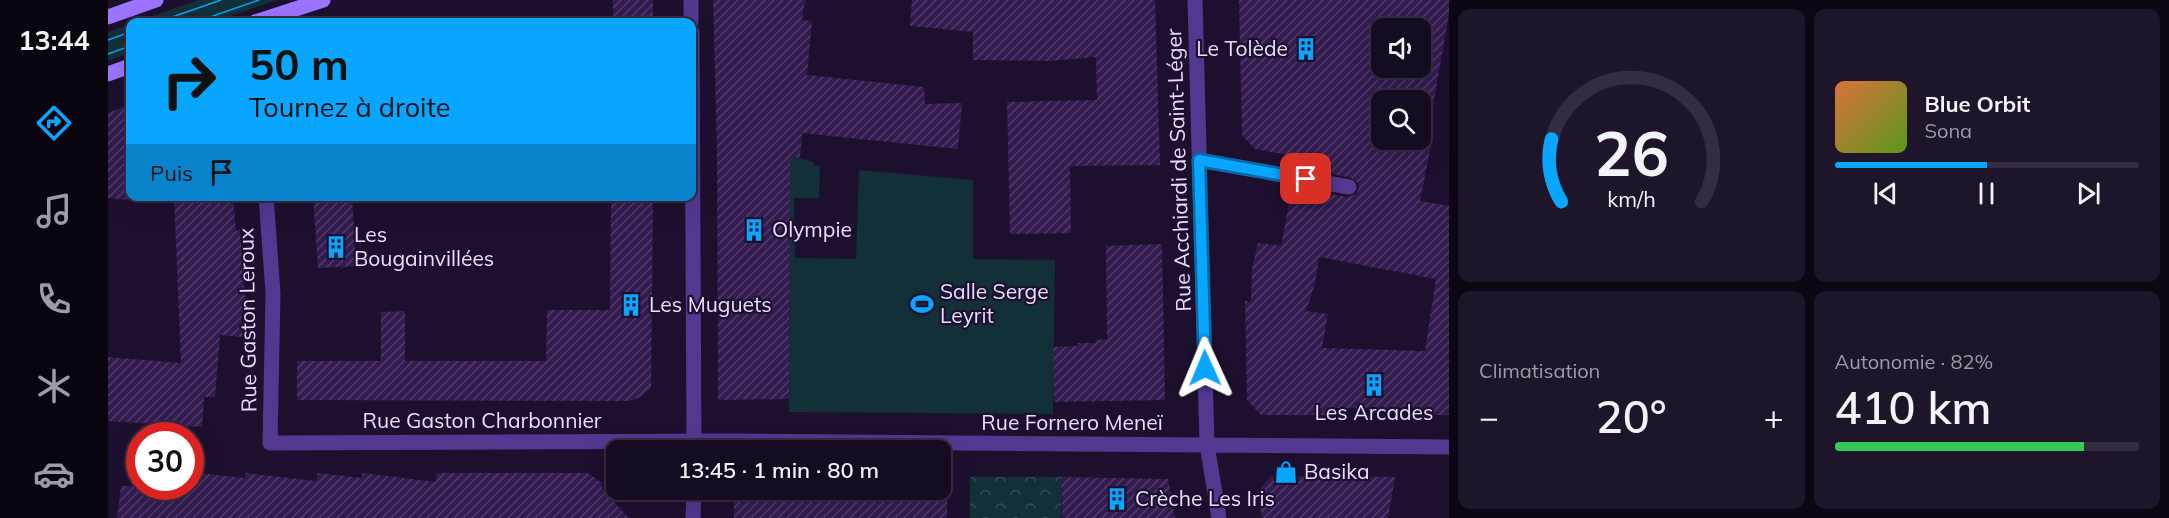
<!DOCTYPE html>
<html lang="fr">
<meta charset="utf-8">
<style>
body{margin:0;font-family:Mulish,sans-serif;background:#1f152a;color:#f1f3f6;height:100vh;display:flex;flex-direction:column;font-size:22px;white-space:nowrap}
*{box-sizing:border-box;margin:0}
p{font-size:20px;color:#9e9ba5}
.icon{flex:none;width:33px;height:33px;fill:none;stroke:currentColor;stroke-width:2;stroke-linecap:round;stroke-linejoin:round}
.map{position:relative;flex:1;overflow:hidden}
.drawer{display:flex;flex-direction:column;gap:9px;padding:9px;background:#0c0713;width:720px}
.drawer>*{flex:none}
.banner{position:absolute;left:18px;top:18px;width:570px;height:183px;border-radius:12px;box-shadow:0 6px 24px #0002,0 0 0 2px #352c40;background:#09a6ff;color:#111;overflow:hidden}
.buttons{position:absolute;left:1263px;top:18px;display:grid;gap:12px}
.buttons a{display:grid;place-items:center;width:60px;height:60px;border-radius:12px;background:#160c22;box-shadow:0 6px 24px #0002,0 0 0 2px #352c40;font-size:30px}
.speed{position:absolute;left:18px;top:422px;display:flex;gap:12px;font-size:30px;font-weight:700;text-align:center}
.speed>*{display:grid;place-content:center;width:78px;height:78px;border-radius:50%;background:#160c22;box-shadow:0 6px 24px #0002,0 0 0 2px #352c40;line-height:1}
.speed .limit{border:9px solid #d22;background:#fff;color:#111}
.pin{position:absolute;display:grid;place-items:center;width:51px;height:51px;color:#fff;margin:-26px;border-radius:12px;box-shadow:0 3px 9px #0006}
.me{position:absolute;width:66px;margin:-33px;rotate:359deg;stroke-linejoin:round;filter:drop-shadow(0 0 4px #0008)}
.turn{display:flex;align-items:center;gap:21px;height:126px;padding:0 24px;font-size:27px}
.turn .icon{width:78px;height:78px;stroke-width:2.5}
.turn b{display:block;font-size:42px;line-height:51px}
.then{display:flex;align-items:center;height:57px;padding:0 24px;background:#0003;gap:12px;font-size:22px}
.big{font-size:45px;font-weight:600;line-height:1.1}
.drawer .tile{flex:1;display:flex;flex-direction:column;justify-content:center;gap:9px;min-width:0;padding:0 21px;border-radius:12px;background:#1f152a}
.drawer .dial{align-items:center;gap:0}
.dial svg{height:156px;overflow:visible;fill:none;stroke:#352c40;stroke-width:7;stroke-linecap:round;text-anchor:middle}
.dial text{fill:#f1f3f6;stroke:none}
.song{display:flex;align-items:center;gap:18px}
.cover{width:72px;height:72px;border-radius:9px;background:linear-gradient(135deg,hsl(20 70% 55%),hsl(90 70% 35%))}
.played{height:6px;border-radius:3px;background:linear-gradient(90deg,#09a6ff 50%,#352c40 50%)}
.keys{display:flex;justify-content:space-around;direction:ltr}
.heat{display:flex;justify-content:space-between;align-items:center;font-size:33px;direction:ltr}
.charge{height:9px;border-radius:4px;background:linear-gradient(90deg,#34c759 82%,#352c40 0)}
.drawer .tiles{flex:1;display:grid;gap:9px;grid-template-columns:repeat(2,1fr)}
.trip{position:absolute;left:498px;top:440px;width:345px;height:60px;border-radius:12px;background:#160c22;box-shadow:0 6px 24px #0002,0 0 0 2px #352c40;font-weight:600;line-height:60px;text-align:center}
main{display:flex;flex:1;min-height:0}
.tab-bar{display:flex;flex-direction:column;width:108px;justify-content:space-around;align-items:center;background:#09050e;color:#9e9ba5}
.tab-bar .icon{width:42px;height:42px}
.tab-bar .selected{color:#09a6ff}
.tab-bar b{font-size:27px;color:#f1f3f6}
.map>svg:first-child{display:block}
.grass{fill:#123038}
.forest{fill:url(#forest-crowns)}
.building{fill:url(#building-hatch);fill-rule:evenodd}
.lines{fill:none;stroke-linecap:round;stroke-linejoin:round}
.minor{stroke:#52388f;stroke-width:15}
.secondary{stroke:#9c74ff;stroke-width:15}
.tram{stroke:#09a6ff;stroke-width:1.5}
.route-casing{stroke:#066ca6;stroke-width:15}
.route{stroke:#09a6ff;stroke-width:10}
.labels{text-anchor:middle;stroke-width:4.5;stroke-linejoin:round;paint-order:stroke}
.poi-label{font-size:21px;fill:#e9ddff;stroke:#1d102e;text-anchor:start}
.street-label{font-size:21px;fill:#e9ddff;stroke:#1d102e}
</style>
<main>
<nav class="tab-bar">
<b>13:44</b>
<svg class="icon selected" aria-label="directions" viewBox="0 0 24 24"><path d="M12 3l9 9-9 9-9-9zM9 14v-3h6M13 9l2 2-2 2"/></svg>
<svg class="icon" aria-label="music" viewBox="0 0 24 24"><path d="M9 18V5l10-2v13"/><circle cx="6" cy="18" r="3"/><circle cx="16" cy="16" r="3"/></svg>
<svg class="icon" aria-label="phone" viewBox="0 0 24 24"><path d="M5 4h4l2 5-3 2q2 4 5 5l2-3 5 2v4C11 20 4 13 5 4z"/></svg>
<svg class="icon" aria-label="climate" viewBox="0 0 24 24"><path d="M12 3v18M4 7l16 10M4 17L20 7"/></svg>
<svg class="icon" aria-label="car" viewBox="0 0 24 24"><path d="M5 17H2v-5l4-1 3-4h7l3 4 3 1v5h-3M9 17h6M6 11h13"/><circle cx="7" cy="17" r="2"/><circle cx="17" cy="17" r="2"/></svg>
</nav>
<div class="map">
<svg width="1341" height="518" viewBox="0 0 1341 518">
<defs>
<pattern id="forest-crowns" width="20" height="18" patternUnits="userSpaceOnUse" patternTransform="scale(1.5)"><rect width="20" height="18" fill="#123038"/><path d="M2 6a3 3 0 1 1 6 0M12 15a3 3 0 1 1 6 0" fill="none" stroke="#344e56"/></pattern>
<pattern id="building-hatch" width="6" height="6" patternUnits="userSpaceOnUse" patternTransform="scale(1.5)"><rect width="6" height="6" fill="#331b50"/><path d="M-1 1l2-2M0 6l6-6M5 7l2-2" fill="none" stroke="#513c6a"/></pattern>
</defs>
<rect width="100%" height="100%" fill="#1d102e"/>
<!-- grass -->
<path class="grass" d="M 90,0 L 169,0 L 106,22 L 28,22 Z
M 22,24 L 22,53 L 0,61 L 0,32 Z
M 682,156 L 706,162 L 706,166 L 712,166 L 711,198 L 686,198 L 687,258 L 748,259 L 751,170 L 865,180 L 865,259 L 947,260 L 945,414 L 681,412 Z"/>
<!-- forest -->
<path class="forest" d="M 862,477 L 953,477 L 953,518 L 862,518 Z"/>
<!-- building -->
<path class="building" d="M 505,0 L 545,0 L 545,22 L 505,22 Z
M 605,0 L 697,0 L 694,20 L 704,21 L 699,75 L 816,87 L 817,104 L 854,103 L 850,149 L 694,133 L 692,158 L 682,156 L 681,399 L 610,400 L 609,151 Z
M 804,0 L 1047,0 L 1052,165 L 962,166 L 963,233 L 902,234 L 899,102 L 989,100 L 988,57 L 940,61 L 865,60 L 865,32 L 802,26 Z
M 1131,0 L 1341,0 L 1341,14 L 1320,134 L 1325,135 L 1312,201 L 1341,206 L 1341,415 L 1306,415 L 1308,408 L 1224,408 L 1225,415 L 1153,415 L 1139,400 L 1137,301 L 1143,302 L 1144,269 L 1150,243 L 1173,246 L 1183,194 L 1190,188 L 1240,197 L 1248,194 L 1251,188 L 1250,183 L 1243,178 L 1210,171 L 1221,162 L 1147,149 L 1134,135 ZM 1274,28 L 1312,28 L 1312,68 L 1274,68 ZM 1274,100 L 1312,100 L 1312,140 L 1274,140 ZM 1211,257 L 1328,279 L 1317,351 L 1214,348 L 1220,314 L 1198,311 L 1207,284 Z
M 22,104 L 22,200 L 0,198 L 0,113 Z
M 66,196 L 125,196 L 128,231 L 132,230 L 138,315 L 133,315 L 135,337 L 112,335 L 107,397 L 96,397 L 94,427 L 0,421 L 0,357 L 73,363 Z
M 205,196 L 244,196 L 248,266 L 210,268 Z
M 503,196 L 545,196 L 543,388 L 531,398 L 521,401 L 189,400 L 189,361 L 273,361 L 273,312 L 297,311 L 297,361 L 438,361 L 439,310 L 502,310 Z
M 1054,244 L 1057,400 L 946,402 L 945,347 L 970,346 L 970,343 L 988,343 L 988,340 L 999,339 L 998,246 Z
M 82,472 L 137,478 L 138,473 L 208,481 L 210,473 L 254,478 L 254,473 L 328,482 L 329,473 L 480,473 L 494,483 L 494,489 L 521,518 L 9,518 L 13,486 L 82,486 Z
M 1163,476 L 1231,476 L 1287,477 L 1280,518 L 1154,518 L 1149,492 Z
M 953,477 L 1060,479 L 1067,518 L 954,518 Z
M 629,489 L 839,489 L 839,518 L 626,518 L 626,495 L 629,494 Z"/>
<g class="lines">
<!-- minor -->
<path class="minor" d="M 583,0 L 583,22
M 1087,0 L 1099,445 L 1111,518
M 584,32 L 586,450
M 1091,160 L 1241,187
M 158,196 L 165,293 L 162,443 L 619,441 L 1341,447
M 585,518 L 586,489"/>
<!-- secondary -->
<path class="secondary" d="M 0,17 L 48,0
M 147,22 L 215,0
M 0,74 L 22,66"/>
<!-- tram -->
<path class="tram" d="M 50,22 L 113,0
M 88,22 L 151,0
M 0,40 L 22,32
M 0,54 L 22,46"/>
</g>
<g class="lines">
<!-- route casing -->
<g class="route-casing">
<path id="route" d="M 1097,368 L 1091,160 L 1198,179"/>
</g>
<!-- route -->
<use href="#route" class="route"/>
</g>
<!-- icons -->
<defs>
<g id="building-bare" transform="scale(1.8)"><path d="M-4-6H4V6H1V3H-1V6H-4ZM-2.5-4.3h1.7v1.8h-1.7ZM.8-4.3h1.7v1.8H.8ZM-2.5-1h1.7V.8h-1.7ZM.8-1h1.7V.8H.8Z" fill="#09a6ff" stroke="#1d102e" stroke-width="2.5" paint-order="stroke"/></g>
<g id="stadium-bare" transform="scale(1.8)"><path d="M0-5a6.5 5 0 1 0 0 10a6.5 5 0 1 0 0-10ZM-3.5-1.8h7v3.6h-7Z" fill="#09a6ff" stroke="#1d102e" stroke-width="2.5" paint-order="stroke"/></g>
<g id="shop-bare" transform="scale(1.8)"><path d="M-5-2.5h2.3a2.7 3.5 0 0 1 5.4 0H5L5.5 6h-11ZM-1.5-2.5h3a1.5 2.3 0 0 0-3 0Z" fill="#09a6ff" stroke="#1d102e" stroke-width="2.5" paint-order="stroke"/></g>
</defs>
<g fill-rule="evenodd">
<use href="#building-bare" x="1198" y="49"/>
<use href="#building-bare" x="646" y="230"/>
<use href="#building-bare" x="228" y="247"/>
<use href="#stadium-bare" x="814" y="304"/>
<use href="#building-bare" x="523" y="305"/>
<use href="#building-bare" x="1266" y="385"/>
<use href="#shop-bare" x="1178" y="472"/>
<use href="#building-bare" x="1009" y="499"/>
</g>
<g class="labels">
<!-- poi labels -->
<g class="poi-label">
<text x="1180" y="56" text-anchor="end">Le Tolède</text>
<text x="664" y="237">Olympie</text>
<text x="246" y="242">Les<tspan x="246" dy="24">Bougainvillées</tspan></text>
<text x="832" y="299">Salle Serge<tspan x="832" dy="24">Leyrit</tspan></text>
<text x="541" y="312">Les Muguets</text>
<text x="1266" y="420" text-anchor="middle">Les Arcades</text>
<text x="1196" y="479">Basika</text>
<text x="1027" y="506">Crèche Les Iris</text>
</g>
<!-- street labels -->
<g class="street-label">
<text transform="translate(1071 170) rotate(-92)" y="7">Rue Acchiardi de Saint-Léger</text>
<text transform="translate(140 320) rotate(-91)" y="7">Rue Gaston Leroux</text>
<text x="374" y="428">Rue Gaston Charbonnier</text>
<text x="964" y="430">Rue Fornero Meneï</text>
</g>
</g>
</svg>
<div class="buttons">
<a><svg class="icon" aria-label="sound" viewBox="0 0 24 24"><path d="M4 9h4l5-4v14l-5-4H4zM17 9q2 3 0 6"/></svg></a>
<a><svg class="icon" aria-label="search" viewBox="0 0 24 24"><circle cx="10" cy="10" r="6"/><path d="M15 15l6 6"/></svg></a>
</div>
<div class="speed"><div class="limit">30</div></div>
<div class="pin" style="left:1198px;top:179px;background:#d93025"><svg class="icon" aria-label="arrive" viewBox="0 0 24 24"><path d="M6 21V4h12l-3 4 3 4H6"/></svg></div>
<svg class="me" style="left:1097px;top:368px" viewBox="-20 -20 40 40"><path d="M0-17L14 15 0 8-14 15z" fill="#09a6ff" stroke="#fff" stroke-width="4"/></svg>
<div class="trip">13:45 · 1 min · 80 m</div>
<div class="banner">
<div class="turn"><svg class="icon" aria-label="right" viewBox="0 0 24 24"><path d="M7 20v-9h11M14 6l5 5-5 5"/></svg><div><b>50 m</b>Tournez à droite</div></div>
<div class="then">Puis<svg class="icon" aria-label="arrive" viewBox="0 0 24 24"><path d="M6 21V4h12l-3 4 3 4H6"/></svg></div>
</div>
</div>
<section class="drawer">
<div class="tiles">
<div class="tile dial"><svg viewBox="0 0 100 80">
<path d="M14 69A42 42 0 1 1 86 69"/>
<path d="M14 69A42 42 0 0 1 9 37" stroke="#09a6ff"/>
<text x="50" y="56" font-size="32" font-weight="700">26</text>
<text x="50" y="72" font-size="11">km/h</text>
</svg></div>
<div class="tile">
<div class="song"><i class="cover"></i><div><b>Blue Orbit</b><p>Sona</p></div></div>
<div class="played"></div>
<div class="keys"><svg class="icon" aria-label="previous" viewBox="0 0 24 24"><path d="M18 5L8 12l10 7zM5 5v14"/></svg><svg class="icon" aria-label="pause" viewBox="0 0 24 24"><path d="M8 5v14M16 5v14"/></svg><svg class="icon" aria-label="next" viewBox="0 0 24 24"><path d="M6 5l10 7-10 7zM19 5v14"/></svg></div>
</div>
<div class="tile"><p>Climatisation</p>
<div class="heat"><a>−</a><b class="big">20°</b><a>+</a></div>
</div>
<div class="tile"><p>Autonomie · 82%</p><b class="big">410 km</b><div class="charge"></div></div>
</div>
</section>
</main>
